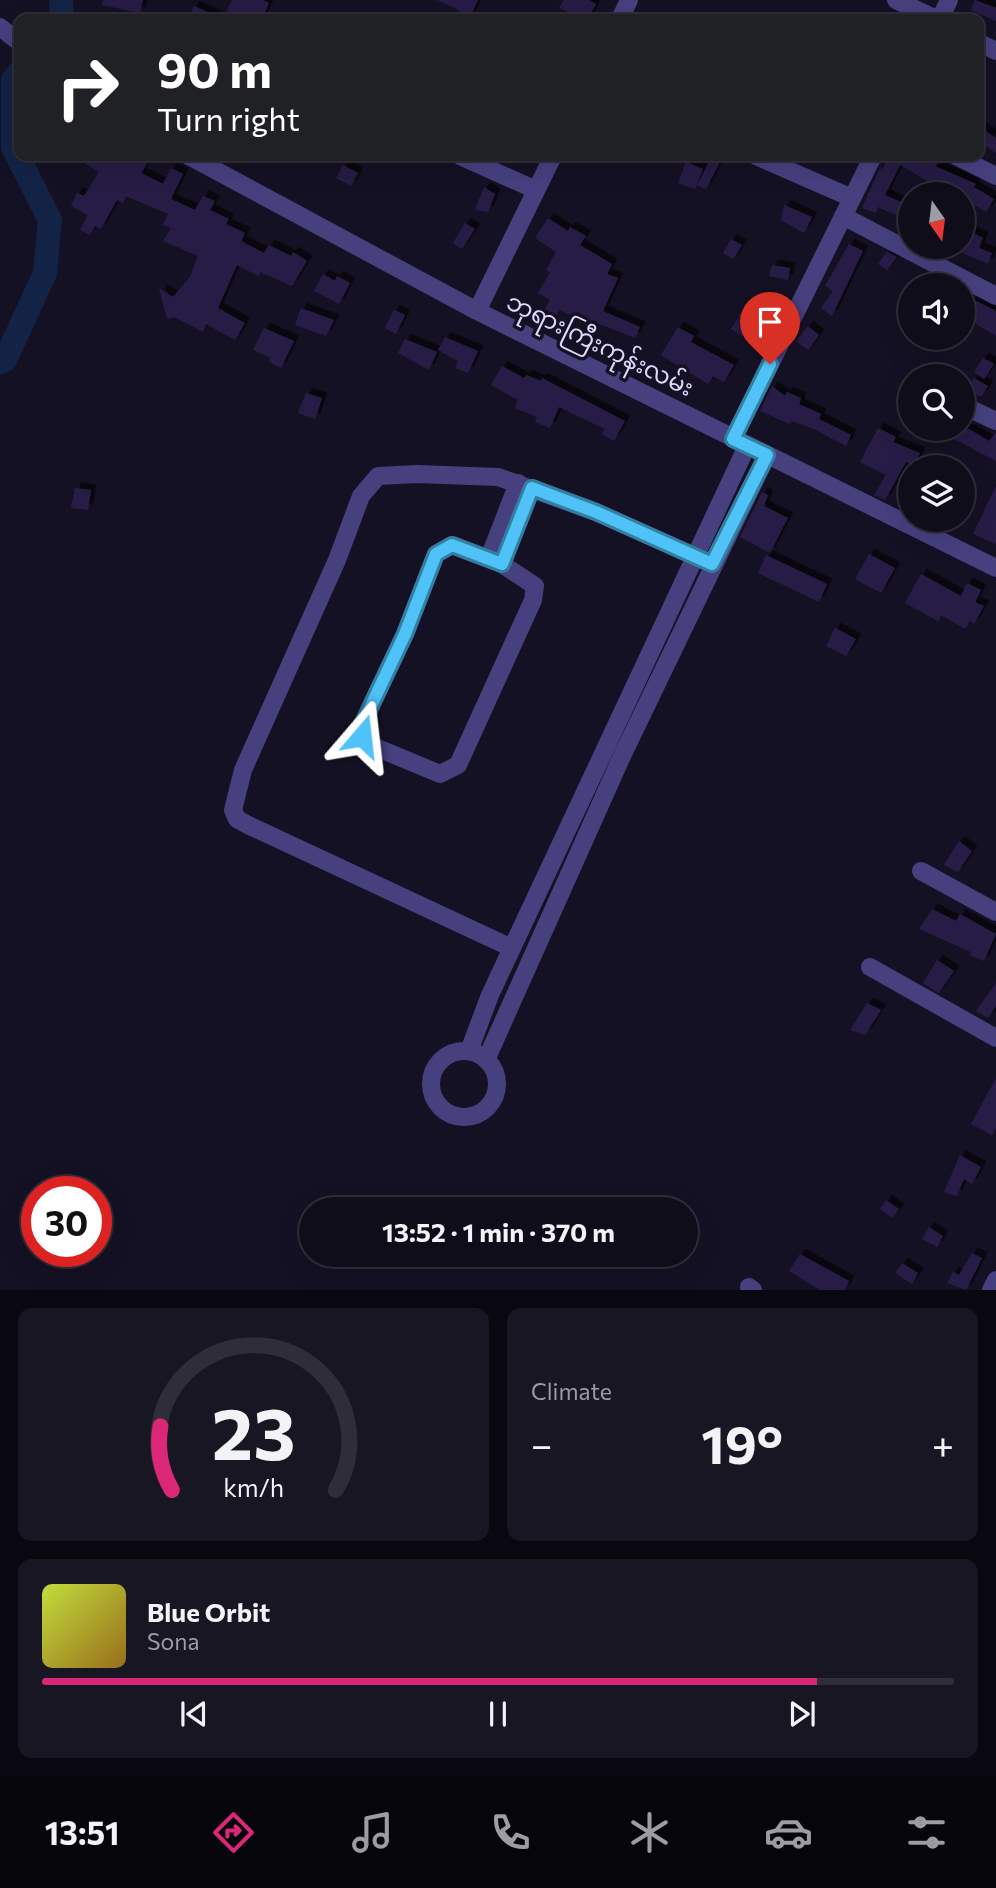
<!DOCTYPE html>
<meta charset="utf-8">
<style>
body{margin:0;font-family:Commissioner,"Noto Sans Myanmar",sans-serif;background:#191624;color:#f1f3f6;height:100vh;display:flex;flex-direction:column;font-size:26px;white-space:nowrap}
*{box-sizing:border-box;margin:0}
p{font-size:23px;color:#9c9ca3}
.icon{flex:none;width:38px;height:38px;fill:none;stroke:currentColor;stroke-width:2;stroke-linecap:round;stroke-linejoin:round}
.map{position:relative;height:1290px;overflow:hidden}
.side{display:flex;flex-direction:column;gap:18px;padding:18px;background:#09070f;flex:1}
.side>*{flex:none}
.guide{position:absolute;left:14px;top:14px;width:970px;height:147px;border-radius:14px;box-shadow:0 7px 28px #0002,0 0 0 2px #302d3a;background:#202124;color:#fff;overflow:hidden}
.needle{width:46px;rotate:166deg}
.buttons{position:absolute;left:898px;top:182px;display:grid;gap:14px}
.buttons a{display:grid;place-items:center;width:77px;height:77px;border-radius:50%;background:#100d1b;box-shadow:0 7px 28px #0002,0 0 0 2px #302d3a;font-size:35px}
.speed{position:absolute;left:21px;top:1176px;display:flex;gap:14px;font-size:35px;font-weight:700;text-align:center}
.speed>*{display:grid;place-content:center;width:91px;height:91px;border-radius:50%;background:#100d1b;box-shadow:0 7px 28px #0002,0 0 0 2px #302d3a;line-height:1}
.speed .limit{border:10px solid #d22;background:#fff;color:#111}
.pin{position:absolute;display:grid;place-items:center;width:60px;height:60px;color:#fff;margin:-72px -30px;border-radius:50% 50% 50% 0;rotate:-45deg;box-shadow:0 0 7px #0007}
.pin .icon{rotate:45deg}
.me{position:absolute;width:77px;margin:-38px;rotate:17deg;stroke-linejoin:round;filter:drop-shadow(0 0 5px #0008)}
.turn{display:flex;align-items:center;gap:24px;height:147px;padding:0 28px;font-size:32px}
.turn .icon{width:91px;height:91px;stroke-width:2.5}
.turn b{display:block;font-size:49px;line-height:60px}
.big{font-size:52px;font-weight:700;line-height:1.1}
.side .card{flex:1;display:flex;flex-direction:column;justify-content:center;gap:10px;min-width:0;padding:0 24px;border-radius:14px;background:#191624}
.side .dial{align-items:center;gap:0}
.dial svg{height:182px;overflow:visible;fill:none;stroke:#302d3a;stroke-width:7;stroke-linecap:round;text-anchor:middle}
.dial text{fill:#f1f3f6;stroke:none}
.song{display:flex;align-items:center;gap:21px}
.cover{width:84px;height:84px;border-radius:10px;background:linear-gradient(135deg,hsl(70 70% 55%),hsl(40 70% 35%))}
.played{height:7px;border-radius:4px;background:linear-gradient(90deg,#db2777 85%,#302d3a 85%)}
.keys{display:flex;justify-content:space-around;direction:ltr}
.heat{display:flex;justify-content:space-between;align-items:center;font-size:38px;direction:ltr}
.side .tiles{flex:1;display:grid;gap:18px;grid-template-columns:1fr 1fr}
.card:last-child{grid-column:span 2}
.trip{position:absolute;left:299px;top:1197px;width:399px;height:70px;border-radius:35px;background:#100d1b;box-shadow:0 7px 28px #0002,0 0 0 2px #302d3a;font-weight:700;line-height:70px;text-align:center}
.menu{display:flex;height:112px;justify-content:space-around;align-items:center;background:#06050b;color:#9c9ca3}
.menu .icon{width:49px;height:49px}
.menu .on{color:#db2777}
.menu b{font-size:32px;color:#f1f3f6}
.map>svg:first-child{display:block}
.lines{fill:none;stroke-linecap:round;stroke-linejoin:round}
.river{stroke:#132346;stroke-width:24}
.building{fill:#281f44;filter:url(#shadow)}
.minor{stroke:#46407f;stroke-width:18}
.route-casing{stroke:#337fa1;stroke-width:18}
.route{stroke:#4fc3f7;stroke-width:12}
.labels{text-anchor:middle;stroke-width:7;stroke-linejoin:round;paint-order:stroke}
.street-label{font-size:24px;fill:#ded8fc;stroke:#151124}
</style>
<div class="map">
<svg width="996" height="1290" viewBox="0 0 996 1290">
<defs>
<filter id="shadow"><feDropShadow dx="5.5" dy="-5.5" stdDeviation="0" flood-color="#0009"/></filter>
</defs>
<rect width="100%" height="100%" fill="#151124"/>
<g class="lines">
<!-- river -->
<path class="river" d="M 61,0 L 62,19
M 0,362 L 5,360 L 45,273 L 50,220 L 13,147 L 13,80 L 19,72"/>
</g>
<!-- building -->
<path class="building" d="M 103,0 L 143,0 L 140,13 L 102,5 Z
M 232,0 L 263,0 L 269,3 L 262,19 L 223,19 Z
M 437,0 L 478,0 L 469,19 L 457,15 L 459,10 Z
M 564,0 L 589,0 L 596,4 L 588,19 L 583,19 L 559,8 Z
M 975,0 L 996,8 L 996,21 L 971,10 Z
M 194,6 L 223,19 L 188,19 Z
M 978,126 L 996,138 L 996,153 L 978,140 Z
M 73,156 L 152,156 L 141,173 L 163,184 L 171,168 L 183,174 L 171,199 L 195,210 L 203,196 L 215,201 L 210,210 L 229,219 L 226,224 L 245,233 L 241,241 L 264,253 L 269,245 L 291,256 L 293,252 L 307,261 L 292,286 L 260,272 L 258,276 L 237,265 L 218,308 L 245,323 L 235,340 L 206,324 L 203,332 L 174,317 L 167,319 L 159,288 L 173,297 L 190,277 L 198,256 L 163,241 L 171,228 L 163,225 L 168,214 L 126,196 L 123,203 L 117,200 L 101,229 L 95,226 L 90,235 L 80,230 L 88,215 L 71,206 L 77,193 L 84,196 L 99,172 Z
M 712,156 L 723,156 L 706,189 L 697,185 Z
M 884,156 L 926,156 L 938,163 L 935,166 L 976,184 L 974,187 L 994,199 L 986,212 L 962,198 L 962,194 L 941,194 L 930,189 L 933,184 L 900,165 L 885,195 L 908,205 L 903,218 L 878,207 L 876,213 L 862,208 L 880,168 L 882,170 L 888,159 Z
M 686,162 L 703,169 L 695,189 L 678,183 Z
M 343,165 L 358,173 L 351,186 L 336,178 Z
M 484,187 L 495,194 L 488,212 L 475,210 Z
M 784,205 L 812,217 L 804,233 L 781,220 Z
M 548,218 L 568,231 L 570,227 L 586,236 L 580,245 L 612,264 L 607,274 L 618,278 L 603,311 L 640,327 L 635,338 L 597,323 L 595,328 L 560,310 L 556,315 L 545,309 L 550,300 L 538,293 L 550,272 L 546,270 L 556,252 L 535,238 Z
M 465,223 L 475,229 L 462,249 L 453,243 Z
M 971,232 L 983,238 L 979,248 L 992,253 L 988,264 L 949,247 L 962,247 Z
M 731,239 L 742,245 L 733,259 L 723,253 Z
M 849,244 L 863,251 L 832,316 L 821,308 L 833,291 L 825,286 Z
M 887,252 L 897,257 L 887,270 L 878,264 Z
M 772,265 L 790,268 L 788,280 L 769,276 Z
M 323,274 L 335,281 L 337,276 L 350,283 L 339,304 L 314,291 Z
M 972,299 L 996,311 L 996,336 L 963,316 Z
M 301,308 L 334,320 L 326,336 L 295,325 Z
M 394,310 L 405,315 L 396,334 L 385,328 Z
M 741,313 L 756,322 L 745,338 L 731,329 Z
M 808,326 L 819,335 L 808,350 L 796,341 Z
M 678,327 L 694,336 L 691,342 L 734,365 L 724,382 L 713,376 L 708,384 L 661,355 Z
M 264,328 L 294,341 L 281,368 L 269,362 L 271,358 L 253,350 Z
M 445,337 L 478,351 L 468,373 L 455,368 L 458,361 L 438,350 Z
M 405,339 L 437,352 L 429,370 L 398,353 Z
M 983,358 L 994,364 L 984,379 L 974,372 Z
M 502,366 L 524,378 L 526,375 L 541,381 L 542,378 L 625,421 L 614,441 L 602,434 L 605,429 L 559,407 L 550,428 L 535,422 L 537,417 L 515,408 L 518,400 L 491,385 Z
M 974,378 L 988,386 L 981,397 L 967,389 Z
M 772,386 L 785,396 L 787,392 L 801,398 L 799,404 L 821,414 L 819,419 L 851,435 L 846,446 L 814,429 L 791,421 L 790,424 L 760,411 Z
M 306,393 L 322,398 L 315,419 L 298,413 Z
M 878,428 L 896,437 L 893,442 L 920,453 L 914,465 L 906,462 L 885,500 L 874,495 L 886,475 L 860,462 Z
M 935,429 L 969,429 L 989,441 L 996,432 L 996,461 Z
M 996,486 L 996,544 L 973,534 Z
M 75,488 L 91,490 L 88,510 L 71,508 Z
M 762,492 L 768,495 L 764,506 L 788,518 L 770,553 L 740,537 Z
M 869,554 L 895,568 L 881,593 L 855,579 Z
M 766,555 L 827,584 L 819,602 L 758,573 Z
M 921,574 L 961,596 L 967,583 L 981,590 L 975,602 L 984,606 L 974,624 L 970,621 L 965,629 L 941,615 L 938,621 L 905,603 Z
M 835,628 L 856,639 L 846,656 L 826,646 Z
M 959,841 L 972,851 L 958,872 L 944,865 Z
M 932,909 L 956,921 L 960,914 L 996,934 L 984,961 L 969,955 L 971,952 L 919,929 Z
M 937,960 L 954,971 L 939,993 L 923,983 Z
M 996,983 L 996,1006 L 988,1018 L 976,1011 Z
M 867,1003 L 881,1010 L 865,1035 L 850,1030 Z
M 996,1078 L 996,1128 L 992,1135 L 971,1124 Z
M 960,1155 L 981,1167 L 972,1184 L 964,1179 L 957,1196 L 944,1192 Z
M 886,1200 L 899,1209 L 892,1218 L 880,1209 Z
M 929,1227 L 943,1236 L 937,1247 L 922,1239 Z
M 972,1253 L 982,1258 L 966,1290 L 947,1283 L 953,1272 L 959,1275 Z
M 800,1254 L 849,1281 L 845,1290 L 820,1290 L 789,1271 Z
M 902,1263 L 918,1273 L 912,1284 L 895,1273 Z"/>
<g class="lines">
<!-- minor -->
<path class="minor" d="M 896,0 L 936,19
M 620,19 L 629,0
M 940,19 L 949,0
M 0,27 L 19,42
M 978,42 L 996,51
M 189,156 L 477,311 L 996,568
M 460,156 L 536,190
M 756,156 L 852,198
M 956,156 L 996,176
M 843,216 L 996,296
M 477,311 L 553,156
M 962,405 L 996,421
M 733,439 L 873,156
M 452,545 L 502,564 L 535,586 L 533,600 L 458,765 L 440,774 L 368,744 L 361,727 L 405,634 L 436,554 Z
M 489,558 L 518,483
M 502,564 L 532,488
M 921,871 L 996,912
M 512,948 L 248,825 L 237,819 L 233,810 L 243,770 L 337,560 L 361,496 L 378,476 L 417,474 L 498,477 L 596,512 L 712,564
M 870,967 L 996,1038
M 469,1051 L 490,995 L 747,446
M431 1084a33 33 0 1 1 66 0a33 33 0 1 1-66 0Z
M 486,1060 L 622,756 L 767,455
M 749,1287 L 753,1290
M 991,1290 L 996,1280"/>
</g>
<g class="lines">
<!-- route casing -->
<g class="route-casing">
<path id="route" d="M 362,736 L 361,727 L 405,634 L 436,554 L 452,545 L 502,564 L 532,488 L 596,512 L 712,564 L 767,455 L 733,439 L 770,364"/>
</g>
<!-- route -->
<use href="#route" class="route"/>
</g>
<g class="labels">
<!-- street labels -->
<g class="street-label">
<text transform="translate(600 345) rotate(26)" y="8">ဘုရားကြီးကုန်းလမ်း</text>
</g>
</g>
</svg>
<div class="buttons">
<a><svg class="needle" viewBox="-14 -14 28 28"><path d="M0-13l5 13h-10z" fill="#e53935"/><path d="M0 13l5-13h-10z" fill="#9c9ca3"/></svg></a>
<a><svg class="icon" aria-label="sound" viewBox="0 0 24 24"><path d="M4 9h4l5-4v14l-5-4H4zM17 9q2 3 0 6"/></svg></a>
<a><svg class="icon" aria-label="search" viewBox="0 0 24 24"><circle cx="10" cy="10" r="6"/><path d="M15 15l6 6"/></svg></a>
<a><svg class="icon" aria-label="layers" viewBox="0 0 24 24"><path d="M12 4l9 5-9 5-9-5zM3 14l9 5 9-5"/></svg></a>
</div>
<div class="speed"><div class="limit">30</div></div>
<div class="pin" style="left:770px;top:364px;background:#d93025"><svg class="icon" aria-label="arrive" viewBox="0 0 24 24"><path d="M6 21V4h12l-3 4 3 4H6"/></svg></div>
<svg class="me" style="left:362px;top:736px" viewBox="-20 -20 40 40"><path d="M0-17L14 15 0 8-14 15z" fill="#4fc3f7" stroke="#fff" stroke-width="4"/></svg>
<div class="trip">13:52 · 1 min · 370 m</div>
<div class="guide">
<div class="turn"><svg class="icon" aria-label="right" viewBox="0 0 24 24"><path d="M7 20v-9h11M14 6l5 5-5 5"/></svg><div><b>90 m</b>Turn right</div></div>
</div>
</div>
<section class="side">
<div class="tiles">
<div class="card dial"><svg viewBox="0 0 100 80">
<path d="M14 69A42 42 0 1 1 86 69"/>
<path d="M14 69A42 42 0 0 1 9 41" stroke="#db2777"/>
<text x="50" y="56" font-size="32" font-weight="700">23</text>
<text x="50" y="72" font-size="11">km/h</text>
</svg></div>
<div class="card"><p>Climate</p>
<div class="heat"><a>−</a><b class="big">19°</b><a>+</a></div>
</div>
<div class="card">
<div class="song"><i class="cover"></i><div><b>Blue Orbit</b><p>Sona</p></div></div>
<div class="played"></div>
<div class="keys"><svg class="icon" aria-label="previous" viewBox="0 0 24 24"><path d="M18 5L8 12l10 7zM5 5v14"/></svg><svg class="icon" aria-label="pause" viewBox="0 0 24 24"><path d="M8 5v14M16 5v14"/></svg><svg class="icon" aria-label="next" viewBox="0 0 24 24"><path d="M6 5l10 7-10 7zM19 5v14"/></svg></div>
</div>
</div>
</section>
<nav class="menu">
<b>13:51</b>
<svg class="icon on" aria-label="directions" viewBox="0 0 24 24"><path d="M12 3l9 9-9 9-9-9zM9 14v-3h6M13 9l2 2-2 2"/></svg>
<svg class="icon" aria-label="music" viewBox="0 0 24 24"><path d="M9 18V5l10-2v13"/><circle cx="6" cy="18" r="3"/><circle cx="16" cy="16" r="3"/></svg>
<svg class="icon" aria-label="phone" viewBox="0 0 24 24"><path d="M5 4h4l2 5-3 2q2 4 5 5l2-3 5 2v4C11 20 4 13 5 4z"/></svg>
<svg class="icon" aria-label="climate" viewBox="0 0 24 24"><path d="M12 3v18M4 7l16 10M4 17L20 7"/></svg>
<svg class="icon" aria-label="car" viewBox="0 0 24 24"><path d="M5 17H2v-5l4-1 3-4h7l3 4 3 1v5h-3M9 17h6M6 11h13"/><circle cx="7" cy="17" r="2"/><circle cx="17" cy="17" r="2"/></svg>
<svg class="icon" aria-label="filters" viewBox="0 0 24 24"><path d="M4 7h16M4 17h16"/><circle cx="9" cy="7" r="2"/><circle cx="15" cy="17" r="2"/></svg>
</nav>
